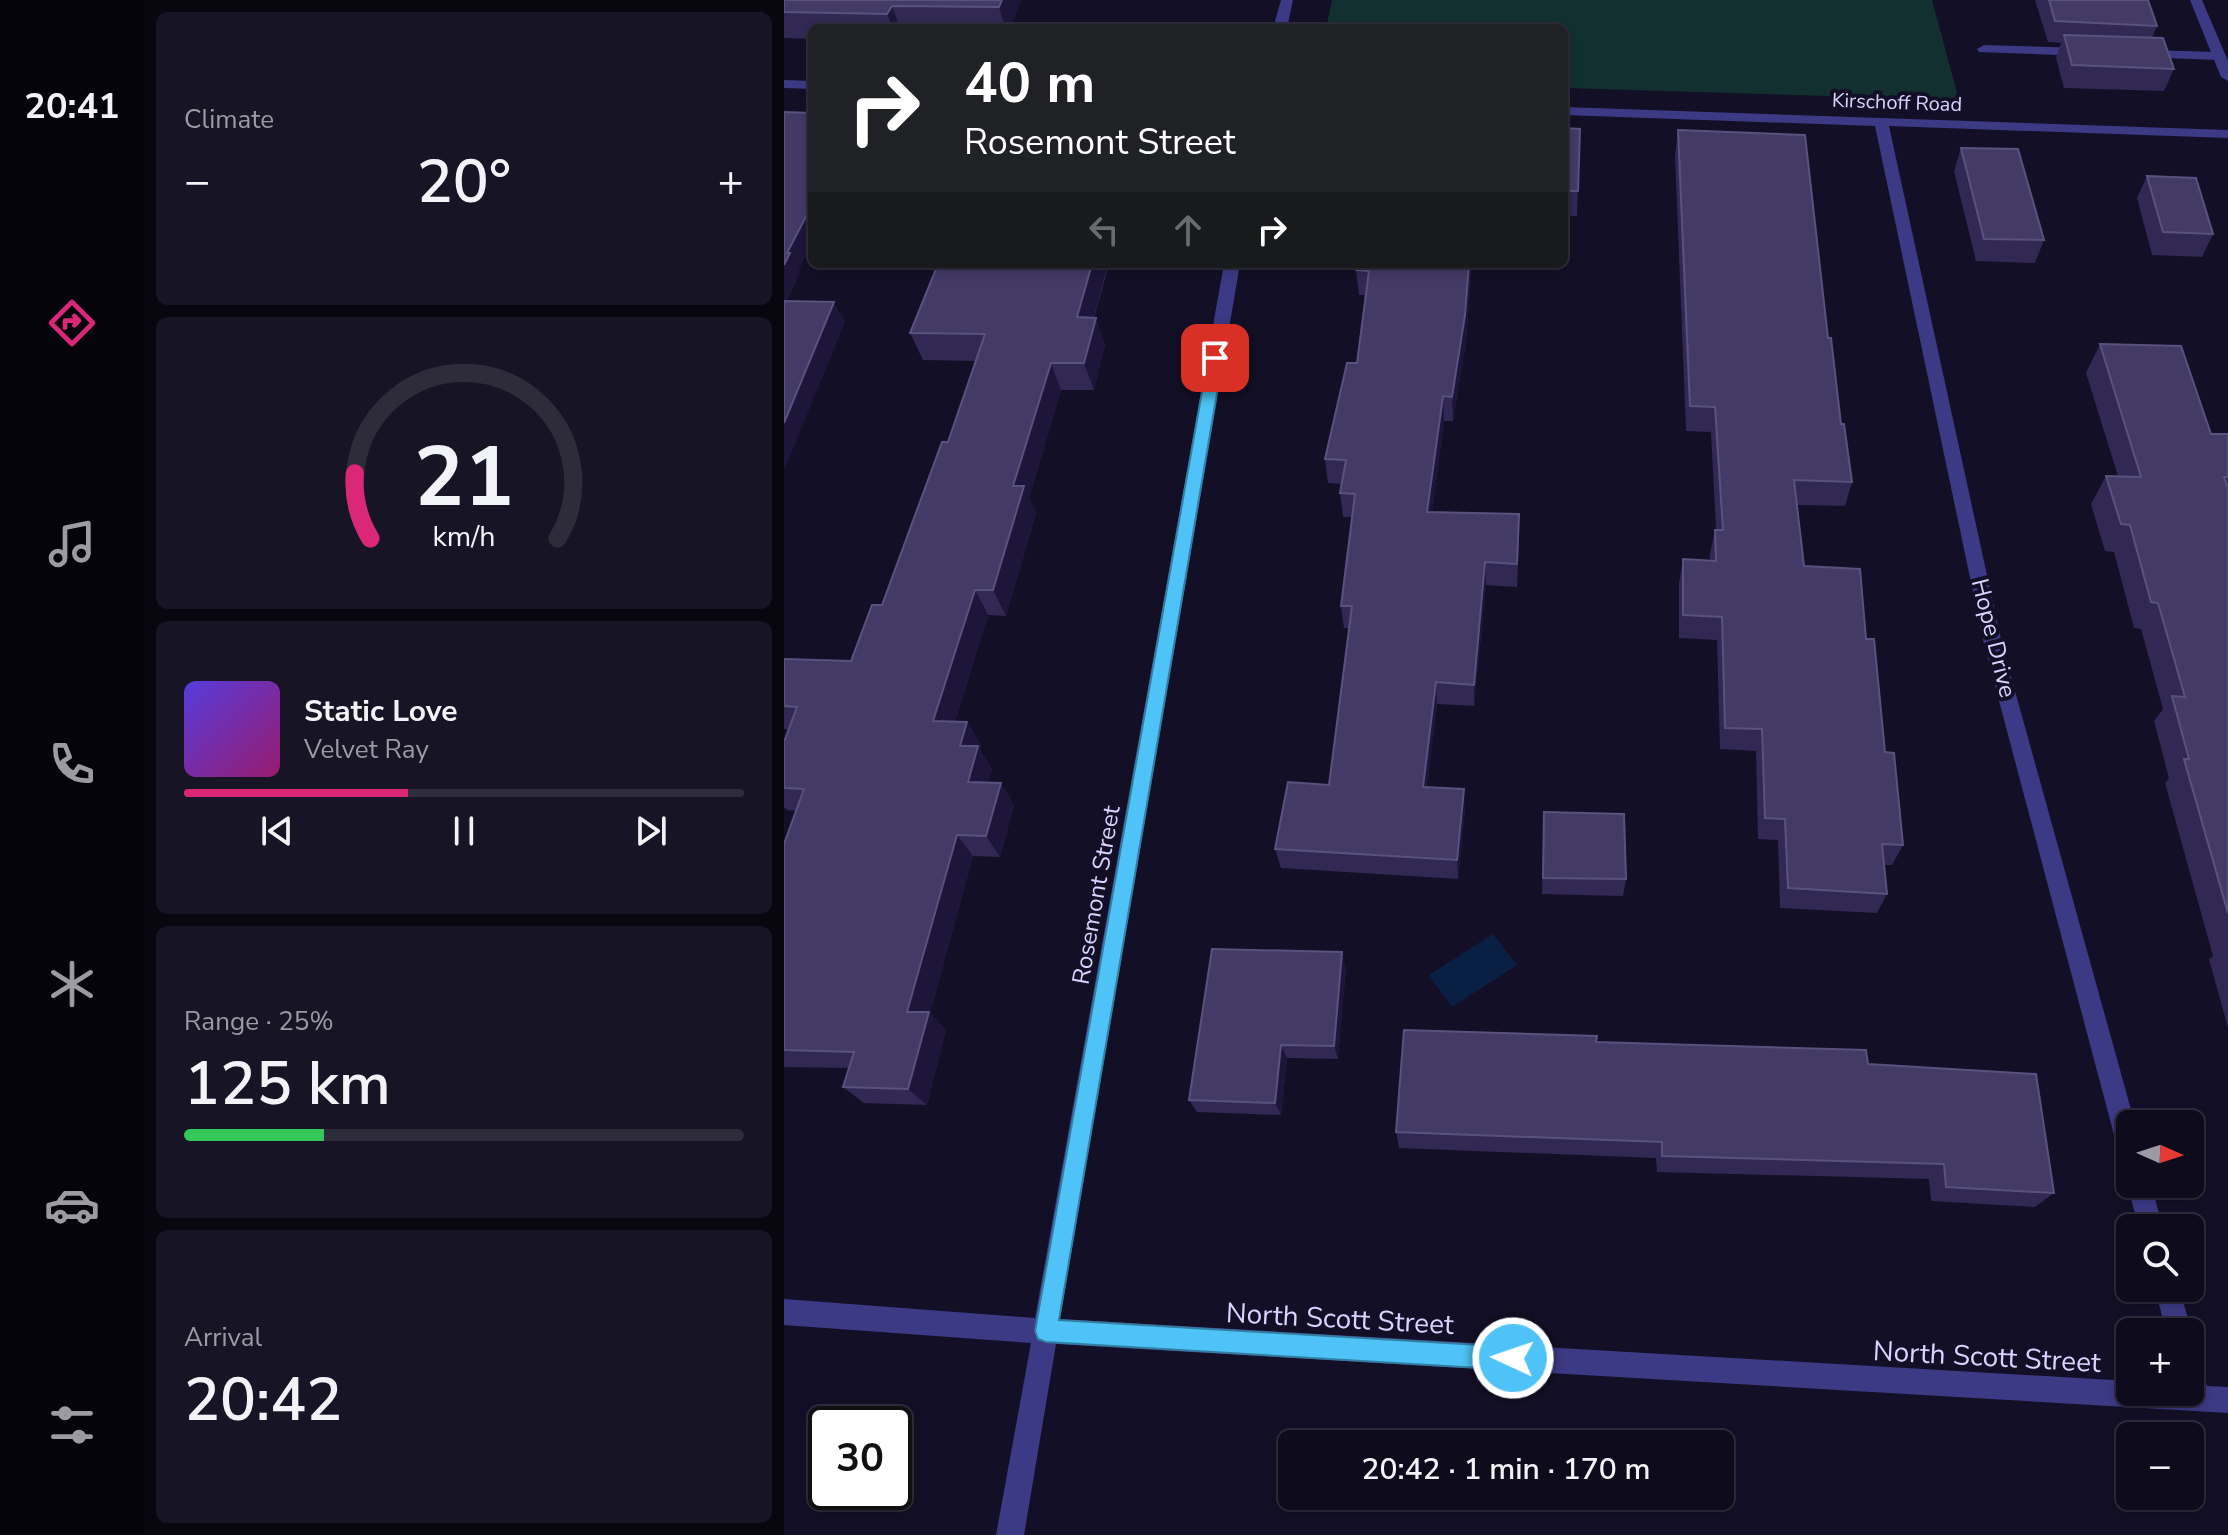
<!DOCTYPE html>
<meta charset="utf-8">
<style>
body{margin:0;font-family:"Nunito Sans",sans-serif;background:#171425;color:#f1f3f6;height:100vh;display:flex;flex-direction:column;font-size:30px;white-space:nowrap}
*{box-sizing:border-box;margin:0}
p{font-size:26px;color:#9b9ba3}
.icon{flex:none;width:44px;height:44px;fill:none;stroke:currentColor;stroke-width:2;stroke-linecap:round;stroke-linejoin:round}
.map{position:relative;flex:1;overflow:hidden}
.panel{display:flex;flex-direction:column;gap:12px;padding:12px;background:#08060f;width:640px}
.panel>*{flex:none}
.top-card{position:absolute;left:24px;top:24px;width:760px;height:244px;border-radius:12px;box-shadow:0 4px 12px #0003,0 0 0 2px #2e2b3b;background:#202124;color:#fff;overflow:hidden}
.needle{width:52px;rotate:93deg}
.tools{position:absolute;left:1332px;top:1110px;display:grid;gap:16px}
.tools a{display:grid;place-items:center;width:88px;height:88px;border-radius:12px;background:#0e0b1c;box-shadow:0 4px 12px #0003,0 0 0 2px #2e2b3b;font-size:40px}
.speed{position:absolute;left:24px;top:1406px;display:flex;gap:16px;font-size:40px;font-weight:700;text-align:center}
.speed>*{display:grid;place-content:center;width:104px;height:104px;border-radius:50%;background:#0e0b1c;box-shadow:0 4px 12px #0003,0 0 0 2px #2e2b3b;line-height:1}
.speed .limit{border:4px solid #111;border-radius:12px;background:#fff;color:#111}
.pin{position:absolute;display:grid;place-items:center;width:68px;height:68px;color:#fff;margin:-34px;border-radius:16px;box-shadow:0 4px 12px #0006}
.me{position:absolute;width:88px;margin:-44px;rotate:273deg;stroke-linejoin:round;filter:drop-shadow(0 0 6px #0008)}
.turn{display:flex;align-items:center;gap:28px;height:168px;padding:0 24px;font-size:36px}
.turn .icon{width:104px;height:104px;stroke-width:2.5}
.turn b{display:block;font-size:56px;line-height:68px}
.lanes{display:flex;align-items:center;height:76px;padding:0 24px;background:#0003;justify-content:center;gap:40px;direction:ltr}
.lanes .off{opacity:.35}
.big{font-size:60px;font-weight:600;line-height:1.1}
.panel .tile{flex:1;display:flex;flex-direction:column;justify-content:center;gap:12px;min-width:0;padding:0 28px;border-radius:12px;background:#171425}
.panel .dial{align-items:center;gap:0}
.dial svg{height:208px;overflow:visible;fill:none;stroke:#2e2b3b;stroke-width:7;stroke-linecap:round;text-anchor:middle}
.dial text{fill:#f1f3f6;stroke:none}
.song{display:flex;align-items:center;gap:24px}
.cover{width:96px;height:96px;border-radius:12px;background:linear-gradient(135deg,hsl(250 70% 55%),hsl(320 70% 35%))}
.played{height:8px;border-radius:4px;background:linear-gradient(90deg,#db2777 40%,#2e2b3b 40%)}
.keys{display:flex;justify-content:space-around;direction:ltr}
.heat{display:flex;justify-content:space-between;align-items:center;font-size:44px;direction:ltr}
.charge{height:12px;border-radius:6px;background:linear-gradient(90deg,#34c759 25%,#2e2b3b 0)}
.trip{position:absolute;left:494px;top:1430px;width:456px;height:80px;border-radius:12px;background:#0e0b1c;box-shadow:0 4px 12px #0003,0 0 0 2px #2e2b3b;font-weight:600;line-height:80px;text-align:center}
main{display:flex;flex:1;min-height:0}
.tab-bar{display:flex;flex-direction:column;width:144px;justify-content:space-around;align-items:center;background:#06040b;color:#9b9ba3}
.tab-bar .icon{width:56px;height:56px}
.tab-bar .current{color:#db2777}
.tab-bar b{font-size:36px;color:#f1f3f6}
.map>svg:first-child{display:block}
.green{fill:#12302f}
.water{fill:#0a1f44}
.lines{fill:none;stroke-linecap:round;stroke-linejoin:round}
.lane{fill:#3d3a85;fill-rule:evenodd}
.street{fill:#3d3a85;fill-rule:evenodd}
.wall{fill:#312854}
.shaded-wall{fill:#1d163a}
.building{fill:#433a66;stroke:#5a527e;stroke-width:2}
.route{fill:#4fc3f7;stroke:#337fa1;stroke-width:2}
.labels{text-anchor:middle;stroke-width:8;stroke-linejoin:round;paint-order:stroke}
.far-street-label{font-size:20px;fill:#d9d4ff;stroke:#130f26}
.street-label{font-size:24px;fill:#d9d4ff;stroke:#130f26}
.near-street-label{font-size:28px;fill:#d9d4ff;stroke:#130f26}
</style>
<main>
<nav class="tab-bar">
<b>20:41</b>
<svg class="icon current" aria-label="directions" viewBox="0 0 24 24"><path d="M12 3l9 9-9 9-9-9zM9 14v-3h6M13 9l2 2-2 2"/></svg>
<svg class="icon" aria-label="music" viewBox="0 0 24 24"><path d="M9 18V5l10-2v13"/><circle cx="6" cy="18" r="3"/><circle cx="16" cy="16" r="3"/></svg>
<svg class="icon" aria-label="phone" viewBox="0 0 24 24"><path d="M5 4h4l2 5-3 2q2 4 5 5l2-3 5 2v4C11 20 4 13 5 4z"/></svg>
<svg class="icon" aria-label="climate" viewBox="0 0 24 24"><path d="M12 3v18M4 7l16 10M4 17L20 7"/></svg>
<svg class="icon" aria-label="car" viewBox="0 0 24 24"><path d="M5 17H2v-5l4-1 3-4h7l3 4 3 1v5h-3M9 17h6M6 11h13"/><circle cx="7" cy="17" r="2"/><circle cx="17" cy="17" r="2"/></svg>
<svg class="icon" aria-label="filters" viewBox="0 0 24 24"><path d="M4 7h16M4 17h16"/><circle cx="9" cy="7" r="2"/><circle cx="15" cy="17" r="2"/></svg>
</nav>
<section class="panel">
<div class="tile"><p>Climate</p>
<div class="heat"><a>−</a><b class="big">20°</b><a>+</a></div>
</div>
<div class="tile dial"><svg viewBox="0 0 100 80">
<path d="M14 69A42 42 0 1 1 86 69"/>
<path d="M14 69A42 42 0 0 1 8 44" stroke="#db2777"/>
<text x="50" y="56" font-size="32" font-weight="700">21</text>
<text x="50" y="72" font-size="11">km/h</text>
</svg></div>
<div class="tile">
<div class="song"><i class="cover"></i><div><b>Static Love</b><p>Velvet Ray</p></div></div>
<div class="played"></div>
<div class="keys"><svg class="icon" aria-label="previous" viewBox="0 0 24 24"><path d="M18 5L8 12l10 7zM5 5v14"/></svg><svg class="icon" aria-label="pause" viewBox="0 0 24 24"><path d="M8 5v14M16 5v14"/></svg><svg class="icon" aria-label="next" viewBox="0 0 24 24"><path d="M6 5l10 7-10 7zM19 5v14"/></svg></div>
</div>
<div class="tile"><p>Range · 25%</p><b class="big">125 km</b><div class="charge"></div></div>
<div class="tile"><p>Arrival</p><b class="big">20:42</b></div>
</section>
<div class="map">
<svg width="1444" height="1535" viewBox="0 0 1444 1535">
<rect width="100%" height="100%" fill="#130f26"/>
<!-- green -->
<path class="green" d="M 548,0 L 1148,0 L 1175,100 L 780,88 L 780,28 L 542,28 Z"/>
<!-- water -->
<path class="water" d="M 709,934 L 733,965 L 668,1007 L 645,975 Z"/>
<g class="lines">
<!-- lane -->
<path class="lane" d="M 497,0 L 509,0 L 503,28 L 489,28 Z
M 1200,45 L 1299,48 L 1306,52 L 1299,56 L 1195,52 L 1193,49 Z
M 1359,50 L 1435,52 L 1442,56 L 1435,60 L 1354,57 L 1352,54 Z"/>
<!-- street -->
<path class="street" d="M 1406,0 L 1418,0 L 1444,61 L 1444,81 L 1437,77 Z
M 0,80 L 28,81 L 28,89 L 0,88 Z
M 780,107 L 1444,130 L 1444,138 L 1105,126 L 1218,644 L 1351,1124 L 1346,1124 L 1346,1162 L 1338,1158 L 1334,1150 L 1200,644 L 1091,126 L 780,115 Z
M 440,264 L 456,264 L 276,1319 L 1346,1381 L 1346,1392 L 1406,1392 L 1406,1359 L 1415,1363 L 1423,1386 L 1444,1387 L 1444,1413 L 272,1344 L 240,1535 L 212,1535 L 247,1343 L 0,1325 L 0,1299 L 251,1318 Z
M 1346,1177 L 1346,1184 L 1367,1184 L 1379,1228 L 1355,1228 L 1343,1184 Z
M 1371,1288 L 1395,1288 L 1408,1332 L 1406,1336 L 1406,1332 L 1382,1332 Z"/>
</g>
<!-- wall -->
<path class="wall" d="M 0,0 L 237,0 L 226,28 L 28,28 L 28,39 L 0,38 Z
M 1251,0 L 1364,0 L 1373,26 L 1368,38 L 1390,69 L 1380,91 L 1280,88 L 1272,58 L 1277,43 L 1264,42 Z
M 780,128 L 796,129 L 793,216 L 780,216 Z
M 894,130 L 1044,338 L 1057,424 L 1068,482 L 1061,506 L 1013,505 L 1020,566 L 1082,639 L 1101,752 L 1119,845 L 1108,865 L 1100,865 L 1103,894 L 1093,913 L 996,908 L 994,840 L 974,839 L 972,751 L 936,749 L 933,640 L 895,638 L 895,583 L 899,559 L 926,561 L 926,554 L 931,530 L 932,530 L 927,432 L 902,431 L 891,156 Z
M 1177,148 L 1260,240 L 1251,263 L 1192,261 L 1170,171 Z
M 1363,176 L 1429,234 L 1418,257 L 1368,255 L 1353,198 Z
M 154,264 L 325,264 L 310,318 L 321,345 L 310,390 L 277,390 L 245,498 L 252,513 L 222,616 L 204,615 L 171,722 L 183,722 L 197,745 L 196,750 L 208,769 L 204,782 L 217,783 L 230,805 L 216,857 L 189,856 L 146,1013 L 162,1030 L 143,1105 L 80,1103 L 59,1087 L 65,1068 L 0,1067 L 0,844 L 12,811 L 3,810 L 0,807 L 0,742 L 5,730 L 0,729 L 0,659 L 67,661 L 98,605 L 164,442 L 192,361 L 139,360 L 126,333 Z
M 688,264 L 682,340 L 669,421 L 660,421 L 648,512 L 735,538 L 733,587 L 702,585 L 690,706 L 653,704 L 643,787 L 681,809 L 674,879 L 497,868 L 491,849 L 545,785 L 565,628 L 560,628 L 557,606 L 568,517 L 559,517 L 556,493 L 558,484 L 544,483 L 541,459 L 573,363 L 581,295 L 575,295 L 572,270 Z
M 1316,344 L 1427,434 L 1444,434 L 1444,1028 L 1425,959 L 1429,956 L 1381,783 L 1385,778 L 1370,721 L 1379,709 L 1357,629 L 1350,628 L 1330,552 L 1321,551 L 1307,504 L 1322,476 L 1334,476 L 1302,373 Z
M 760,812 L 842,879 L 839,896 L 758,894 Z
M 562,967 L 554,1059 L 503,1058 L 497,1115 L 413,1112 L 405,1100 Z
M 812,1042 L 1084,1064 L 1270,1193 L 1251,1207 L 1147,1201 L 1145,1179 L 873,1172 L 872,1158 L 615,1148 L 612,1132 Z"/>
<!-- shaded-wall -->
<path class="shaded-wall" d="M 218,0 L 237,0 L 226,28 L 221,28 L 215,7 Z
M 108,6 L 116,28 L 108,28 L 103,14 Z
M 28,205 L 28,244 L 15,270 L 16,273 L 0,308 L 0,265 L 3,253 Z
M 308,264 L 324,264 L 302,345 L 293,317 Z
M 685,264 L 688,264 L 682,340 L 669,421 L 668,397 Z
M 50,302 L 61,322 L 0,471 L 0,423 Z
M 312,318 L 321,345 L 310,390 L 300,363 Z
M 267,363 L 277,390 L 245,498 L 252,513 L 222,616 L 209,590 L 229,486 Z
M 659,396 L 660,421 L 645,535 L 643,512 Z
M 701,562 L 702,585 L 690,706 L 690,685 Z
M 191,590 L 204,615 L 164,745 L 149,721 Z
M 652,682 L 653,704 L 641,807 L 639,787 Z
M 183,722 L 197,745 L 196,750 L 208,769 L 198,804 L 184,782 L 176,746 Z
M 217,783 L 230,805 L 216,857 L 202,836 Z
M 680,789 L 681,809 L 674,879 L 673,860 Z
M 173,835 L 189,856 L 146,1013 L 162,1030 L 143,1105 L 124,1089 L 123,1012 Z
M 558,952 L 562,967 L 554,1059 L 550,1046 Z
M 497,1045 L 503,1058 L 497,1115 L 491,1103 Z"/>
<!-- building -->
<path class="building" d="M 0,0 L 218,0 L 215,7 L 108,6 L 103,14 L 0,12 Z
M 1265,0 L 1364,0 L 1373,26 L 1271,21 Z
M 1280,35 L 1379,38 L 1390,69 L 1288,65 Z
M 0,112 L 28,113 L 28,205 L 3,253 L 6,253 L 0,265 Z
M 780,128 L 796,129 L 794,191 L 780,191 Z
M 894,130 L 1021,135 L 1044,338 L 1047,338 L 1057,424 L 1060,424 L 1068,482 L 1010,480 L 1020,566 L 1076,569 L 1082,639 L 1090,639 L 1101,752 L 1110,753 L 1119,845 L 1098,844 L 1103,894 L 1004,888 L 1001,819 L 981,818 L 978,729 L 941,728 L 938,617 L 899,615 L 899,559 L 932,561 L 931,530 L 939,530 L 931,407 L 906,406 Z
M 1177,148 L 1234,149 L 1260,240 L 1200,239 Z
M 1363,176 L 1412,178 L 1429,234 L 1379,232 Z
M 154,264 L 308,264 L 293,317 L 312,318 L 300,363 L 267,363 L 229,486 L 240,486 L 209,590 L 191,590 L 149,721 L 183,722 L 176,746 L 194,746 L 184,782 L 217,783 L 202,836 L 173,835 L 123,1012 L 145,1012 L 124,1089 L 59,1087 L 70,1052 L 0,1050 L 0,844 L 20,789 L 0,788 L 0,742 L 13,707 L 0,706 L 0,659 L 67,661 L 88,605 L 98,605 L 158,442 L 164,442 L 201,334 L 126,333 Z
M 573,264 L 685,264 L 681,315 L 668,397 L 659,396 L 643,512 L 735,514 L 733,564 L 701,562 L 690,685 L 652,682 L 639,787 L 680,789 L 673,860 L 491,849 L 504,782 L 545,785 L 568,606 L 557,606 L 571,494 L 556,493 L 562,460 L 541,459 L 563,363 L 573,363 L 585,271 L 572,270 Z
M 0,301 L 50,302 L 0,423 Z
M 1316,344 L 1397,346 L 1427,434 L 1444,434 L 1444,477 L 1440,477 L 1444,488 L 1444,913 L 1400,759 L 1405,759 L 1388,696 L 1401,697 L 1374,603 L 1367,602 L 1346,525 L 1337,524 L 1322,476 L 1357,477 Z
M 760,812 L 840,814 L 842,879 L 759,878 Z
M 428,949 L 558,952 L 550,1046 L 497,1045 L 491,1103 L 405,1100 Z
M 620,1030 L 813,1036 L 812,1042 L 1082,1050 L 1084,1064 L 1252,1074 L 1270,1193 L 1162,1187 L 1160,1164 L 878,1156 L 878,1142 L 612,1132 Z"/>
<!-- route -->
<path class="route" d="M 431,353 L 439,358 L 275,1320 L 729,1347 L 737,1350 L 740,1358 L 737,1366 L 729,1370 L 262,1342 L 254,1339 L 251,1331 L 424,358 Z"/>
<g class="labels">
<!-- far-street labels -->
<g class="far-street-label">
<text transform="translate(1113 102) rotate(2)" y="7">Kirschoff Road</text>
</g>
<!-- street labels -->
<g class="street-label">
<text transform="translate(1210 638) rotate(76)" y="8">Hope Drive</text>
<text transform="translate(312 895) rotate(-80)" y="8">Rosemont Street</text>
</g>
<!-- near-street labels -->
<g class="near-street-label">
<text transform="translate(556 1318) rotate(3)" y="10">North Scott Street</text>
<text transform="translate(1203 1356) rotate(3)" y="10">North Scott Street</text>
</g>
</g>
</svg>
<div class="tools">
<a><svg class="needle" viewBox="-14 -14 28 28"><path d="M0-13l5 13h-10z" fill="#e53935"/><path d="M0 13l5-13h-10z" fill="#9b9ba3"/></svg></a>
<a><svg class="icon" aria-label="search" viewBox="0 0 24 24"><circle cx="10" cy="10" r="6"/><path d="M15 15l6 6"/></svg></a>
<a>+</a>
<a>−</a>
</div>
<div class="speed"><div class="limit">30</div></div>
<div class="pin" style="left:431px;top:358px;background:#d93025"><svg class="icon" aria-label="arrive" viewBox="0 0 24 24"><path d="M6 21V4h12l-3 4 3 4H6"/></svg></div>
<svg class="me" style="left:729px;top:1358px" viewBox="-20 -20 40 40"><circle r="17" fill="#4fc3f7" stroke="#fff" stroke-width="3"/><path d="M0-11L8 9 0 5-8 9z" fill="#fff"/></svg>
<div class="trip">20:42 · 1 min · 170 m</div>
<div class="top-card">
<div class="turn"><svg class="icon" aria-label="right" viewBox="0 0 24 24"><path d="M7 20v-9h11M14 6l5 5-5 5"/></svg><div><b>40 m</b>Rosemont Street</div></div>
<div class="lanes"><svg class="icon off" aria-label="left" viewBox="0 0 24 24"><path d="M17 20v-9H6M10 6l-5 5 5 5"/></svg><svg class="icon off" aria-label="ahead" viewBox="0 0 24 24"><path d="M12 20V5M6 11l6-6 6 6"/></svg><svg class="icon" aria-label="right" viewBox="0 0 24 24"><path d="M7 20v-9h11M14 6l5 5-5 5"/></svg></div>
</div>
</div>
</main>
